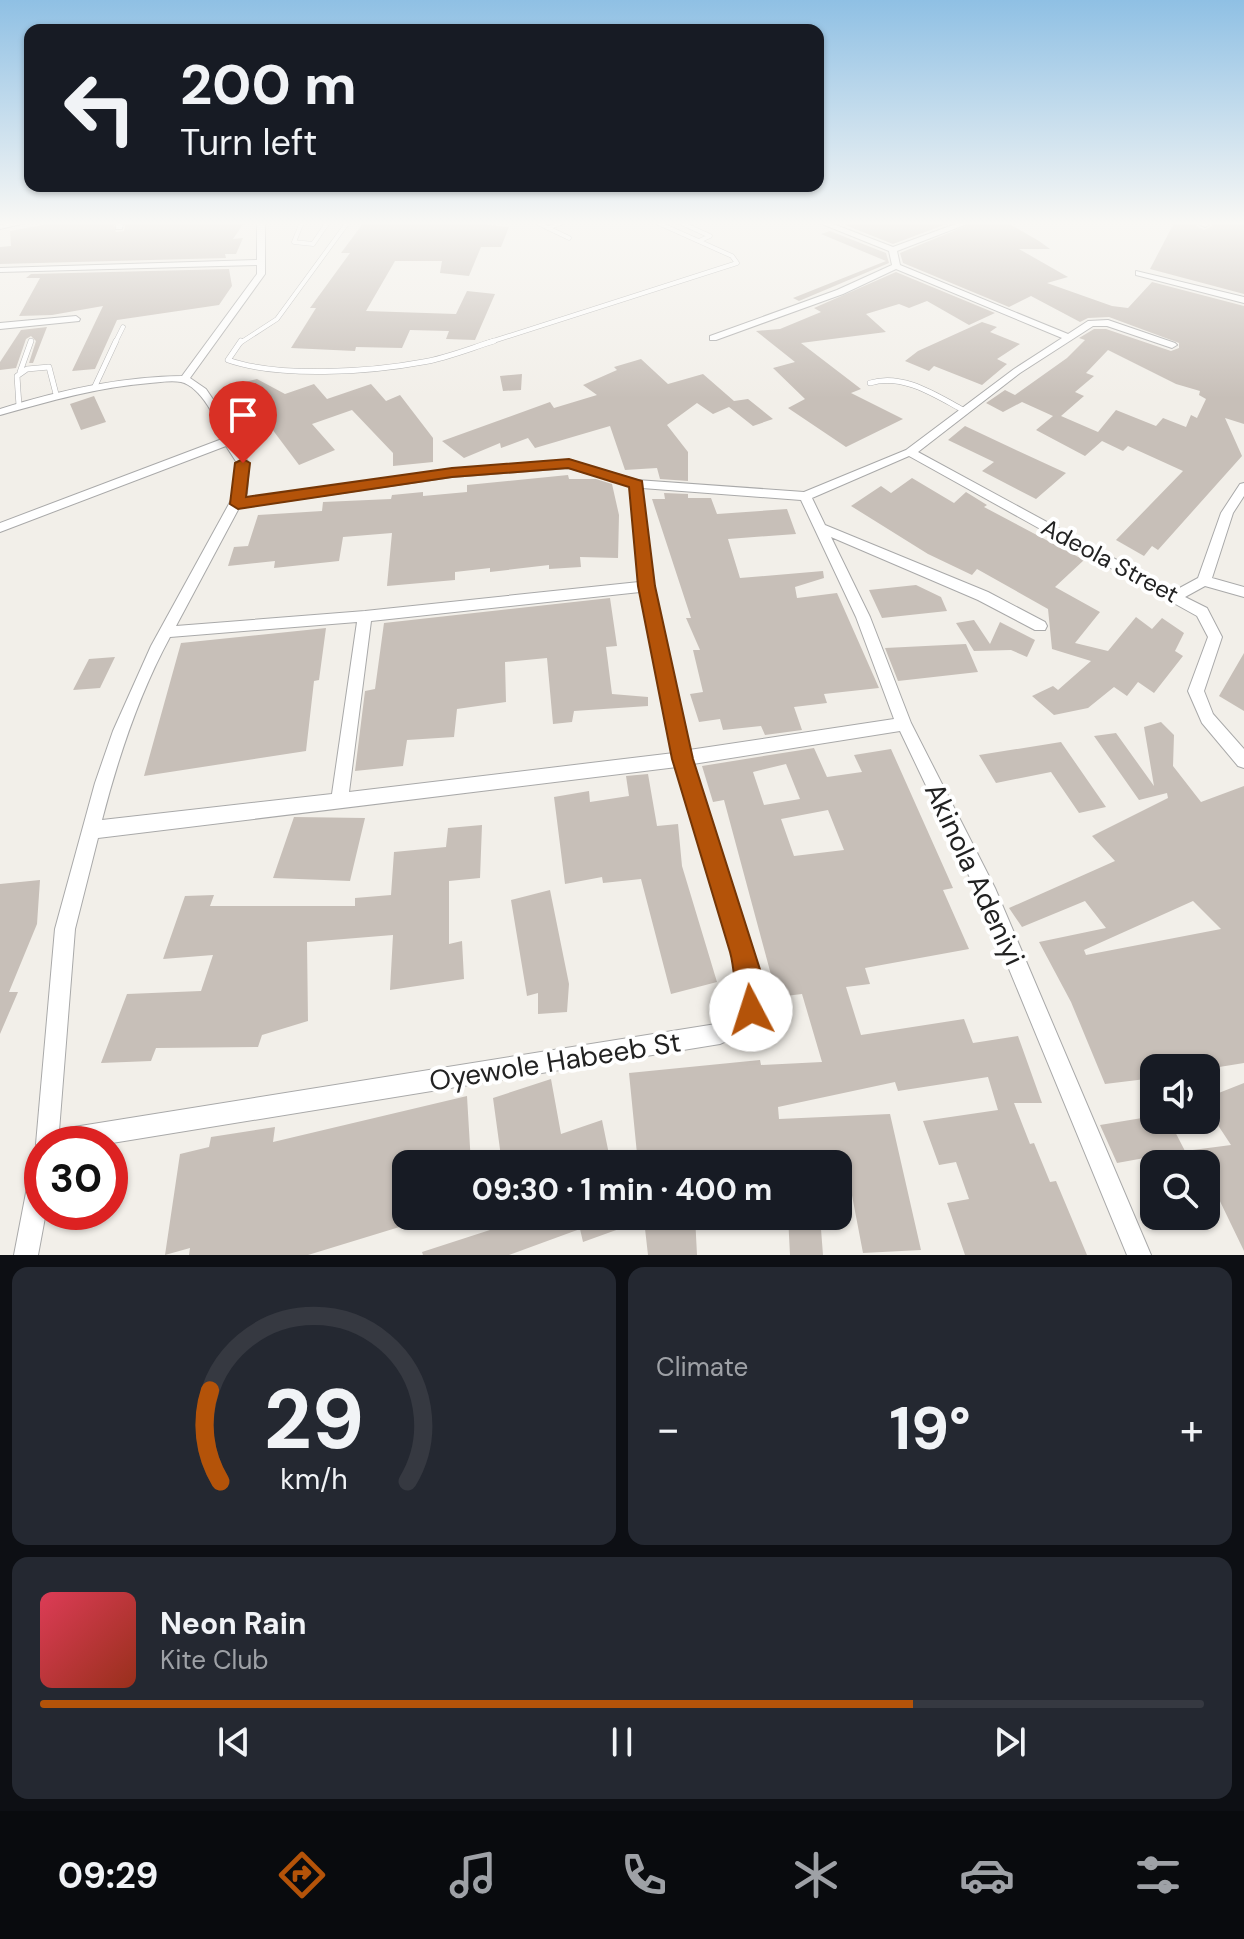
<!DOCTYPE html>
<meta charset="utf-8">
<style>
body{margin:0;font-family:"DM Sans",sans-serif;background:#242831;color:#f1f3f6;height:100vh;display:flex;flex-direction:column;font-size:30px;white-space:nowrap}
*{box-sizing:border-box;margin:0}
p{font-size:26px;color:#9ea1a6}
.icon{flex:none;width:44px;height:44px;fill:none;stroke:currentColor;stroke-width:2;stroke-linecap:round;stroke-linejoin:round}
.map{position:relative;height:1255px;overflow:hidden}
.drawer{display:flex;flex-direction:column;gap:12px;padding:12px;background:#0d0f14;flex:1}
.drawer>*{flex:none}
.top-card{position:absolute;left:24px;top:24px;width:800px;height:168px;border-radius:16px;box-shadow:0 2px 6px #0004;background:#171b24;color:#f1f3f6;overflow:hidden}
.tools{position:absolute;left:1140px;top:1054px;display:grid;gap:16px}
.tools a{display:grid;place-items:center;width:80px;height:80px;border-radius:16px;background:#171b24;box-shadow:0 2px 6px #0004;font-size:40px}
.speed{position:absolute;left:24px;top:1126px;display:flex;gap:16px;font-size:40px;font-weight:700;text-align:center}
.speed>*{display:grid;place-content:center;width:104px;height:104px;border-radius:50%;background:#171b24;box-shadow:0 2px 6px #0004;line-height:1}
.speed .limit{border:12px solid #d22;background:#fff;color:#111}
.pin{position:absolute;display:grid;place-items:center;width:68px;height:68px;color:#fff;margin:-82px -34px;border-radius:50% 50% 50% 0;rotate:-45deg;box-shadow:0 0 8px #0007}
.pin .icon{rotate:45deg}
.me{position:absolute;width:88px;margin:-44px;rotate:355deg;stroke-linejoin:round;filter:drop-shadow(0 0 6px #0008)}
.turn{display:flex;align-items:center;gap:28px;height:168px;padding:0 24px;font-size:36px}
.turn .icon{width:104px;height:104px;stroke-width:2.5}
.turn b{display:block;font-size:56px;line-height:68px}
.big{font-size:60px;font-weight:700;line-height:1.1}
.drawer .card{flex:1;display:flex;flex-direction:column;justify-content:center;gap:12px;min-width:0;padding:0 28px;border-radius:16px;background:#242831}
.drawer .dial{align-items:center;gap:0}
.dial svg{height:208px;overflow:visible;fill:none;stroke:#363941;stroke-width:7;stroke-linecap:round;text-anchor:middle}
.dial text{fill:#f1f3f6;stroke:none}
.song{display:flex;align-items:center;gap:24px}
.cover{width:96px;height:96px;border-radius:12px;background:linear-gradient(135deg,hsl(350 70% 55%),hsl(10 70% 35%))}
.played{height:8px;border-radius:4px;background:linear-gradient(90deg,#b45309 75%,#363941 75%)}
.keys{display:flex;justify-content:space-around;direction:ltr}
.heat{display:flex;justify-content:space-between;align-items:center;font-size:44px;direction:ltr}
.drawer .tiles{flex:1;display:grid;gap:12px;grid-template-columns:1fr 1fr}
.card:last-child{grid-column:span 2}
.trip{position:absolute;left:392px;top:1150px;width:460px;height:80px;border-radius:16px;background:#171b24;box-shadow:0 2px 6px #0004;font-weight:700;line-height:80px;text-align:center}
.tab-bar{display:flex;height:128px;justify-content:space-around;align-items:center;background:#090b0e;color:#9ea1a6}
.tab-bar .icon{width:56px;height:56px}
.tab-bar .active{color:#b45309}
.tab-bar b{font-size:36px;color:#f1f3f6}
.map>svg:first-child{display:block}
.building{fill:#c7bfb8;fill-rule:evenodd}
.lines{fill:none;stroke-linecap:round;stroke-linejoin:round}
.service-far1-casing{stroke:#a9a9a9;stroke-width:5}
.service-casing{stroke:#a9a9a9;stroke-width:6}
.minor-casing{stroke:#a9a9a9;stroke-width:2}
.service-far1{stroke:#fff;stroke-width:4}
.service{stroke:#fff;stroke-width:5}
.minor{fill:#fff;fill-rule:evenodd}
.route{fill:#b45309;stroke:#753606;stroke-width:2}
.labels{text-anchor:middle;stroke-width:8;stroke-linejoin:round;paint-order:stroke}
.street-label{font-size:24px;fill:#222;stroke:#fff}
.near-street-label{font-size:28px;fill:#222;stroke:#fff}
</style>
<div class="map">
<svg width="1244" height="1255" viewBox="0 0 1244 1255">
<rect width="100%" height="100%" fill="#f2efe9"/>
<!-- building -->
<path class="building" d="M 59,222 L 112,222 L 116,232 L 124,231 L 126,222 L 244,223 L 233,239 L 243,238 L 236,254 L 225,254 L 226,258 L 0,264 L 0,247 L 11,246 L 10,231 Z
M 364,222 L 461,222 L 509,227 L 501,247 L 481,247 L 469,276 L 440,273 L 442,261 L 395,261 L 366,311 L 456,314 L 467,291 L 495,294 L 475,340 L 446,339 L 449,331 L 410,330 L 402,348 L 356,347 L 355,351 L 291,348 L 316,308 L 310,308 L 350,253 L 341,253 Z
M 853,222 L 952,222 L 893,244 L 845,225 Z
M 975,222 L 1006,222 L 1039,241 L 1050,249 L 1019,249 L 1068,277 L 1047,283 L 1112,306 L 1128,308 L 1152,282 L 1244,306 L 1244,424 L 1225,418 L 1242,456 L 1158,550 L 1152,546 L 1144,556 L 1116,540 L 1183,471 L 1128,446 L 1123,451 L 1102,441 L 1085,456 L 1036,430 L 1053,416 L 1022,402 L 1003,412 L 986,403 L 1005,390 L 1015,395 L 1067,358 L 1085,340 L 1079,338 L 1094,329 L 1106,329 L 1171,351 L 1179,348 L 1179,343 L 1109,317 L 1088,318 L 1080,322 L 1031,296 L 1009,307 L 903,263 L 900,253 ZM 1108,350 L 1176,384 L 1200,391 L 1199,395 L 1206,399 L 1197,418 L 1191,415 L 1186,427 L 1163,418 L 1156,426 L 1116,410 L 1098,432 L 1061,416 L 1084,396 L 1075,392 L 1094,376 L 1086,373 Z
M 1178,222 L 1191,222 L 1204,230 L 1212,226 L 1210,222 L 1244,222 L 1244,294 L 1150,269 L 1173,225 Z
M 830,231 L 886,253 L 889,263 L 799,301 L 793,298 L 886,261 L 821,234 Z
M 229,269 L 232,286 L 219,305 L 117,320 L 95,369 L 72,371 L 103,306 L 52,315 L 19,316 L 40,278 L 26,278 L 31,274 Z
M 896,272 L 995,313 L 969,325 L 927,301 L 909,308 L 899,304 L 866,314 L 886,332 L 801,343 L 861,389 L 851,393 L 903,419 L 846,447 L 788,408 L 805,399 L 773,368 L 795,362 L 756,331 L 780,329 L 821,312 L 814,308 Z
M 982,322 L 997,327 L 990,332 L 1020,344 L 997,359 L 1007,364 L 982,385 L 934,366 L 929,371 L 905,361 L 918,351 Z
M 47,327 L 33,363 L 29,363 L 36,341 L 31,336 L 26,339 L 16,368 L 0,370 L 0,362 L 21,330 Z
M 641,359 L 668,384 L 703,374 L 734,401 L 748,399 L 773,419 L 753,426 L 729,407 L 713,414 L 697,403 L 667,425 L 688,452 L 688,481 L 660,479 L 657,468 L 625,470 L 610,426 L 535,448 L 528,438 L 501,448 L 500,443 L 464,458 L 442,441 L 550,402 L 554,408 L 597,395 L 583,385 L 617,370 L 614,367 Z
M 522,374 L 521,390 L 503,391 L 500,376 Z
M 257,379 L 285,394 L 314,384 L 327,399 L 371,384 L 386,401 L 400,395 L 433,438 L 433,462 L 393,466 L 393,453 L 352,410 L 312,424 L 335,450 L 299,465 L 248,397 L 240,400 L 228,386 Z
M 94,396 L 106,422 L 81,430 L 70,404 Z
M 965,426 L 1016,450 L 1066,473 L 1036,499 L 982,471 L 994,462 L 948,440 Z
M 568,475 L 569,479 L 596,479 L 612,484 L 619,515 L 618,558 L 580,557 L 581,567 L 549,569 L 549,565 L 490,572 L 490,568 L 455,572 L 455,580 L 387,586 L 392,533 L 343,537 L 339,561 L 274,568 L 275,561 L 228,566 L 234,547 L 248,546 L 258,515 L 322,511 L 323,502 L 391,499 L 392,495 L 423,492 L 423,496 L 467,492 L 467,485 Z
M 912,478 L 954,503 L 966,492 L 987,505 L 984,507 L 1084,560 L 1055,587 L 1100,612 L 1075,643 L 1108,651 L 1136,617 L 1152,629 L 1162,618 L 1184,633 L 1175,651 L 1183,656 L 1154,693 L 1138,682 L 1127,696 L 1114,687 L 1088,708 L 1054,715 L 1032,696 L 1053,686 L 1058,690 L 1091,661 L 1052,649 L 1048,609 L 977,569 L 972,575 L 928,554 L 851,506 L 881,486 L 891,493 Z
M 664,493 L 688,494 L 688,498 L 711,498 L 717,514 L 787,509 L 796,534 L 728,539 L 740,578 L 823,571 L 824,578 L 795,587 L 797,598 L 837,593 L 879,688 L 824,694 L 827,703 L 794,707 L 802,730 L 765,735 L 761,726 L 723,730 L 720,719 L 699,722 L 690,694 L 703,692 L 693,650 L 700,650 L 686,618 L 691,618 L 652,499 L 665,499 Z
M 916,585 L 941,597 L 947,611 L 882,618 L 869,590 Z
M 610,598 L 617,646 L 606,647 L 612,694 L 648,697 L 648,706 L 574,711 L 572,722 L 553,724 L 547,658 L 505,662 L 506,702 L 457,709 L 454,737 L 407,740 L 403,766 L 355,771 L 365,691 L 375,689 L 384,623 Z
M 974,620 L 990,644 L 1000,622 L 1035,640 L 1027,657 L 1011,650 L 974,651 L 956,623 Z
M 326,628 L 319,680 L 314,681 L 306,751 L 144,776 L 181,643 Z
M 966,644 L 978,672 L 898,681 L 885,648 Z
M 1244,653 L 1244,711 L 1219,696 Z
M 115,657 L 100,688 L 73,690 L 89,659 Z
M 1161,722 L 1174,735 L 1173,766 L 1201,802 L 1244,786 L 1244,1063 L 1213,1068 L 1154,1068 L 1154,1078 L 1105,1084 L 1071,1002 L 1039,942 L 1106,928 L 1085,901 L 1022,927 L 1009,908 L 1115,861 L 1092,836 L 1168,798 L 1167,793 L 1139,800 L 1094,736 L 1116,733 L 1154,786 L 1144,727 ZM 1193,901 L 1221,929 L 1086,955 L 1084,950 Z
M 1061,742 L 1106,807 L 1079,813 L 1051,772 L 996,783 L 979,755 Z
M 814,748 L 827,777 L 862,772 L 854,755 L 891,749 L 953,888 L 943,890 L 969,949 L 865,968 L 870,984 L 846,987 L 861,1035 L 964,1019 L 973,1043 L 1018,1036 L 1042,1103 L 1014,1103 L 1030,1144 L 1034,1143 L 1050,1182 L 1056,1181 L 1087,1255 L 965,1255 L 947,1203 L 969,1199 L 956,1162 L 939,1165 L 923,1121 L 998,1110 L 988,1077 L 898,1091 L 895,1082 L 778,1107 L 779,1119 L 890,1114 L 921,1250 L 863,1253 L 846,1164 L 638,1164 L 629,1073 L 760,1060 L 761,1065 L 822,1062 L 802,994 L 777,997 L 724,800 L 713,802 L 702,766 ZM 786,764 L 800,799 L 764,805 L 753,772 ZM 828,810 L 844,850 L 794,856 L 781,819 Z
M 648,774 L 657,826 L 678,824 L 682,866 L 717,982 L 671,994 L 641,879 L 603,883 L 602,877 L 565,884 L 554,797 L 589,791 L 590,802 L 629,796 L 626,776 Z
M 294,817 L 365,818 L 350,881 L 273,878 Z
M 482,825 L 480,878 L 449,881 L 449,944 L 462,941 L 464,979 L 390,990 L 393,935 L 307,942 L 308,1021 L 262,1035 L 258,1047 L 156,1048 L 151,1061 L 101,1063 L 127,994 L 201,991 L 213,955 L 163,959 L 185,896 L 214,895 L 210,906 L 355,906 L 355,898 L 391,895 L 394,852 L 446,847 L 448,828 Z
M 40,880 L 37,924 L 9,992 L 18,992 L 0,1034 L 0,884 Z
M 550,890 L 569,984 L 567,1012 L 538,1014 L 538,993 L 527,996 L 511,900 Z
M 551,1079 L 561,1134 L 602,1120 L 611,1164 L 502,1164 L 493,1098 Z
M 1244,1083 L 1244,1251 L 1216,1193 L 1206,1195 L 1206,1164 L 1154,1164 L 1150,1157 L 1117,1163 L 1100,1125 L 1154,1116 L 1154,1120 L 1169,1120 L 1185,1151 L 1231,1145 L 1206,1107 L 1206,1098 Z
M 467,1096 L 471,1164 L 406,1164 L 406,1225 L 308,1255 L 189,1255 L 190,1248 L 165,1255 L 180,1154 L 209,1147 L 211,1137 L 275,1127 L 273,1142 Z
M 533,1216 L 695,1216 L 697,1255 L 648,1255 L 644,1220 L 583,1242 L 580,1229 L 509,1255 L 423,1255 L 422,1252 Z
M 788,1216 L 820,1216 L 823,1255 L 790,1255 Z"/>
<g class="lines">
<!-- service-far1 casing -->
<g class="service-far1-casing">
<path id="service-far1" d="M 302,222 L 294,242 L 313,244 L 328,222
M 536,222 L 548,228
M 564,222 L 548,228 L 569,238
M 679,222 L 710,236 L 699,241
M 115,343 L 123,327
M 240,343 L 277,319 L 348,222
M 487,343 L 737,263 L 732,256 L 656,222"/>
</g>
<!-- service casing -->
<g class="service-casing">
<path id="service" d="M 241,341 L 228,360 C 279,378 370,372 423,362 C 447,358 471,348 494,341
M 20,372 L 31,341
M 870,383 C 903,373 935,395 963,410
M 95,386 L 116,341
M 19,406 L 17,376 L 27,369 L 49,367 L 56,394"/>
</g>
<!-- minor casing -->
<g class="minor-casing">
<path id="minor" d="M 14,222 L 30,222 L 0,229 L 0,225 Z
M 115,222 L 123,222 L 122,229 L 116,229 Z
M 257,222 L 265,222 L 265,274 L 190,378 L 206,389 L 231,426 L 233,441 L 249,463 L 247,493 L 244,499 L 452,469 L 569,460 L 637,480 L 804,492 L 906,450 L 1014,369 L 1062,338 L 896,269 L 843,294 L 716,340 L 710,340 L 710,336 L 837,290 L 892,265 L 889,251 L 817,222 L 828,222 L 893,247 L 961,222 L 972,222 L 897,251 L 900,265 L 1068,334 L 1088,321 L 1108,320 L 1175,343 L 1177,345 L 1172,348 L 1107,326 L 1093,326 L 1020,373 L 918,452 L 1174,591 L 1198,578 L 1221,513 L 1240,484 L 1244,483 L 1244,496 L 1233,513 L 1212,578 L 1244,587 L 1244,597 L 1205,586 L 1185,597 L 1207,608 L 1222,637 L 1204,691 L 1213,714 L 1244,749 L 1244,768 L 1238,766 L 1202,723 L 1188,691 L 1208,637 L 1197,616 L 909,456 L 812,498 L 825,525 L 988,592 L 1045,622 L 1047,626 L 1045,630 L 1035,630 L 978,600 L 831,537 L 870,617 L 911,723 L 995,888 L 1151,1255 L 1127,1255 L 981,901 L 900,731 L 693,764 L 760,979 C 760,989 763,1002 760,1012 C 758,1022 730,1040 720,1044 L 106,1144 L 42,1144 L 42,1153 L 39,1152 L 36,1144 L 55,929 L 95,783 L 113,731 L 151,646 L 235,493 L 237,463 L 226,446 L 0,532 L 0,523 L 222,439 C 220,422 200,386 181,382 C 172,380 160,382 150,383 C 98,387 50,401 0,415 L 0,409 C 60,390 119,377 182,376 L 257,274 L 257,265 L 0,272 L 0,268 L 257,260 ZM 569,468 L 630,486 L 639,582 L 365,611 L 176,626 L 239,508 L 452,477 ZM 642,488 L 801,500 L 856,617 L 894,719 L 689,750 L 653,586 ZM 640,592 L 674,753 L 349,792 L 371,621 ZM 357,622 L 332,794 L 102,820 C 118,758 139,694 170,637 ZM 677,767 L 740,979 L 741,1005 L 716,1024 L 74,1127 L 59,1131 L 75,929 L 98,838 Z
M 1194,222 L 1204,222 L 1209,225 L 1205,227 Z
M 1136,271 L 1244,297 L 1244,303 L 1136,275 Z
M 76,316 L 80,319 L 79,321 L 0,329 L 0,323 Z
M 42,1160 L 42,1212 L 46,1212 L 38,1255 L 14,1255 L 30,1172 L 34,1164 Z"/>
</g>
<!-- service-far1 -->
<use href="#service-far1" class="service-far1"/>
<!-- service -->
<use href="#service" class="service"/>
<!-- minor -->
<use href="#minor" class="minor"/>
</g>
<!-- sky -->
<linearGradient id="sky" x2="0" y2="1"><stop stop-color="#8fc0e4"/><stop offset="0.56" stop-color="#f9f8f5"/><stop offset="1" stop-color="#f9f8f5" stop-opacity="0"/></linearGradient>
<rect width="1244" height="398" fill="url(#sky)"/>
<!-- route -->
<path class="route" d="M 243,459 L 250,463 L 246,497 L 452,468 L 569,459 L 642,481 L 655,586 L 693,759 L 763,979 L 765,1010 L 761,1020 L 751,1024 L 742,1020 C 734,1000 736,973 730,952 L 672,759 L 638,586 L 629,487 L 568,468 L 452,477 L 238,509 L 230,504 L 235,463 Z"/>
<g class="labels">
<!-- street labels -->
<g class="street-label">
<text transform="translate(1110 561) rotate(28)" y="8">Adeola Street</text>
</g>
<!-- near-street labels -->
<g class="near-street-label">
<text transform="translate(975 874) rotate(65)" y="10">Akinola Adeniyi</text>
<text transform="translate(555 1061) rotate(-9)" y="10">Oyewole Habeeb St</text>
</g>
</g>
</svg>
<div class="tools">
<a><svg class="icon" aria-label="sound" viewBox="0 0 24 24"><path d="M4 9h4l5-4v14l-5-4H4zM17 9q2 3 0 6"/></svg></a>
<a><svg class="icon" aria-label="search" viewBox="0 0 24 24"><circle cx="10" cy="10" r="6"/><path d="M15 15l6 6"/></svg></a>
</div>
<div class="speed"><div class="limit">30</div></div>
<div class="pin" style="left:243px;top:463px;background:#d93025"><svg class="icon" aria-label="arrive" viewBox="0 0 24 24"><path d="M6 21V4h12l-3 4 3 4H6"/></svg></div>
<svg class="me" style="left:751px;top:1010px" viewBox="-20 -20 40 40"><circle r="19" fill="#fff"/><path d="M0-13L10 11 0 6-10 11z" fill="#b45309"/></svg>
<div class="trip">09:30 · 1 min · 400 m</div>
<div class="top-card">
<div class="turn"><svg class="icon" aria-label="left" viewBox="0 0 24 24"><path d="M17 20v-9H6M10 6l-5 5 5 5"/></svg><div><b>200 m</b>Turn left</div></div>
</div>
</div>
<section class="drawer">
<div class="tiles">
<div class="card dial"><svg viewBox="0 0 100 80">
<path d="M14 69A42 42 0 1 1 86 69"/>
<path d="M14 69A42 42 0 0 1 10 34" stroke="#b45309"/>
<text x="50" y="56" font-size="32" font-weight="700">29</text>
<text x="50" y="72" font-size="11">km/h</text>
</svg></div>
<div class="card"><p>Climate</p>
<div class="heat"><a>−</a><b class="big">19°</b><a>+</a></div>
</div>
<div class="card">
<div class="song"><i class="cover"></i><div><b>Neon Rain</b><p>Kite Club</p></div></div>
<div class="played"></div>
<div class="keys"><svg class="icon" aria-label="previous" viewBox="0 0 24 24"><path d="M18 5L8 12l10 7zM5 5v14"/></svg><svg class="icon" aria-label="pause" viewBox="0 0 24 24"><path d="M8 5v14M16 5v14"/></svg><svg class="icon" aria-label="next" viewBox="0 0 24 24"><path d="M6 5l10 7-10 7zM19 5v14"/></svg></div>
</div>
</div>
</section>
<nav class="tab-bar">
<b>09:29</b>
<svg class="icon active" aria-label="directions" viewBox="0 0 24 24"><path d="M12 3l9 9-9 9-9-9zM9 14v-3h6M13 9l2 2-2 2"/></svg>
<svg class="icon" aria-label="music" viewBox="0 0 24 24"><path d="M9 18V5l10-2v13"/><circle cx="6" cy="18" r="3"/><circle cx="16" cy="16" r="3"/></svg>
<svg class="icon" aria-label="phone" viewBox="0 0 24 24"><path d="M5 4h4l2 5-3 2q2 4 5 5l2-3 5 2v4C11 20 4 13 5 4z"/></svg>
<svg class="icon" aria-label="climate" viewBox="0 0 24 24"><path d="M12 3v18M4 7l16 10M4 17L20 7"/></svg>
<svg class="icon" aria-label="car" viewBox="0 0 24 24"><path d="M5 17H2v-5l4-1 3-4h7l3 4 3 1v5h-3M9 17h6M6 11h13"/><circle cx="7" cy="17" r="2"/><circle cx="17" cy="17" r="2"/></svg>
<svg class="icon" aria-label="filters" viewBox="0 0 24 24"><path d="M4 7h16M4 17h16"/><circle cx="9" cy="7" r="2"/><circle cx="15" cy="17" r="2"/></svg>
</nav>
